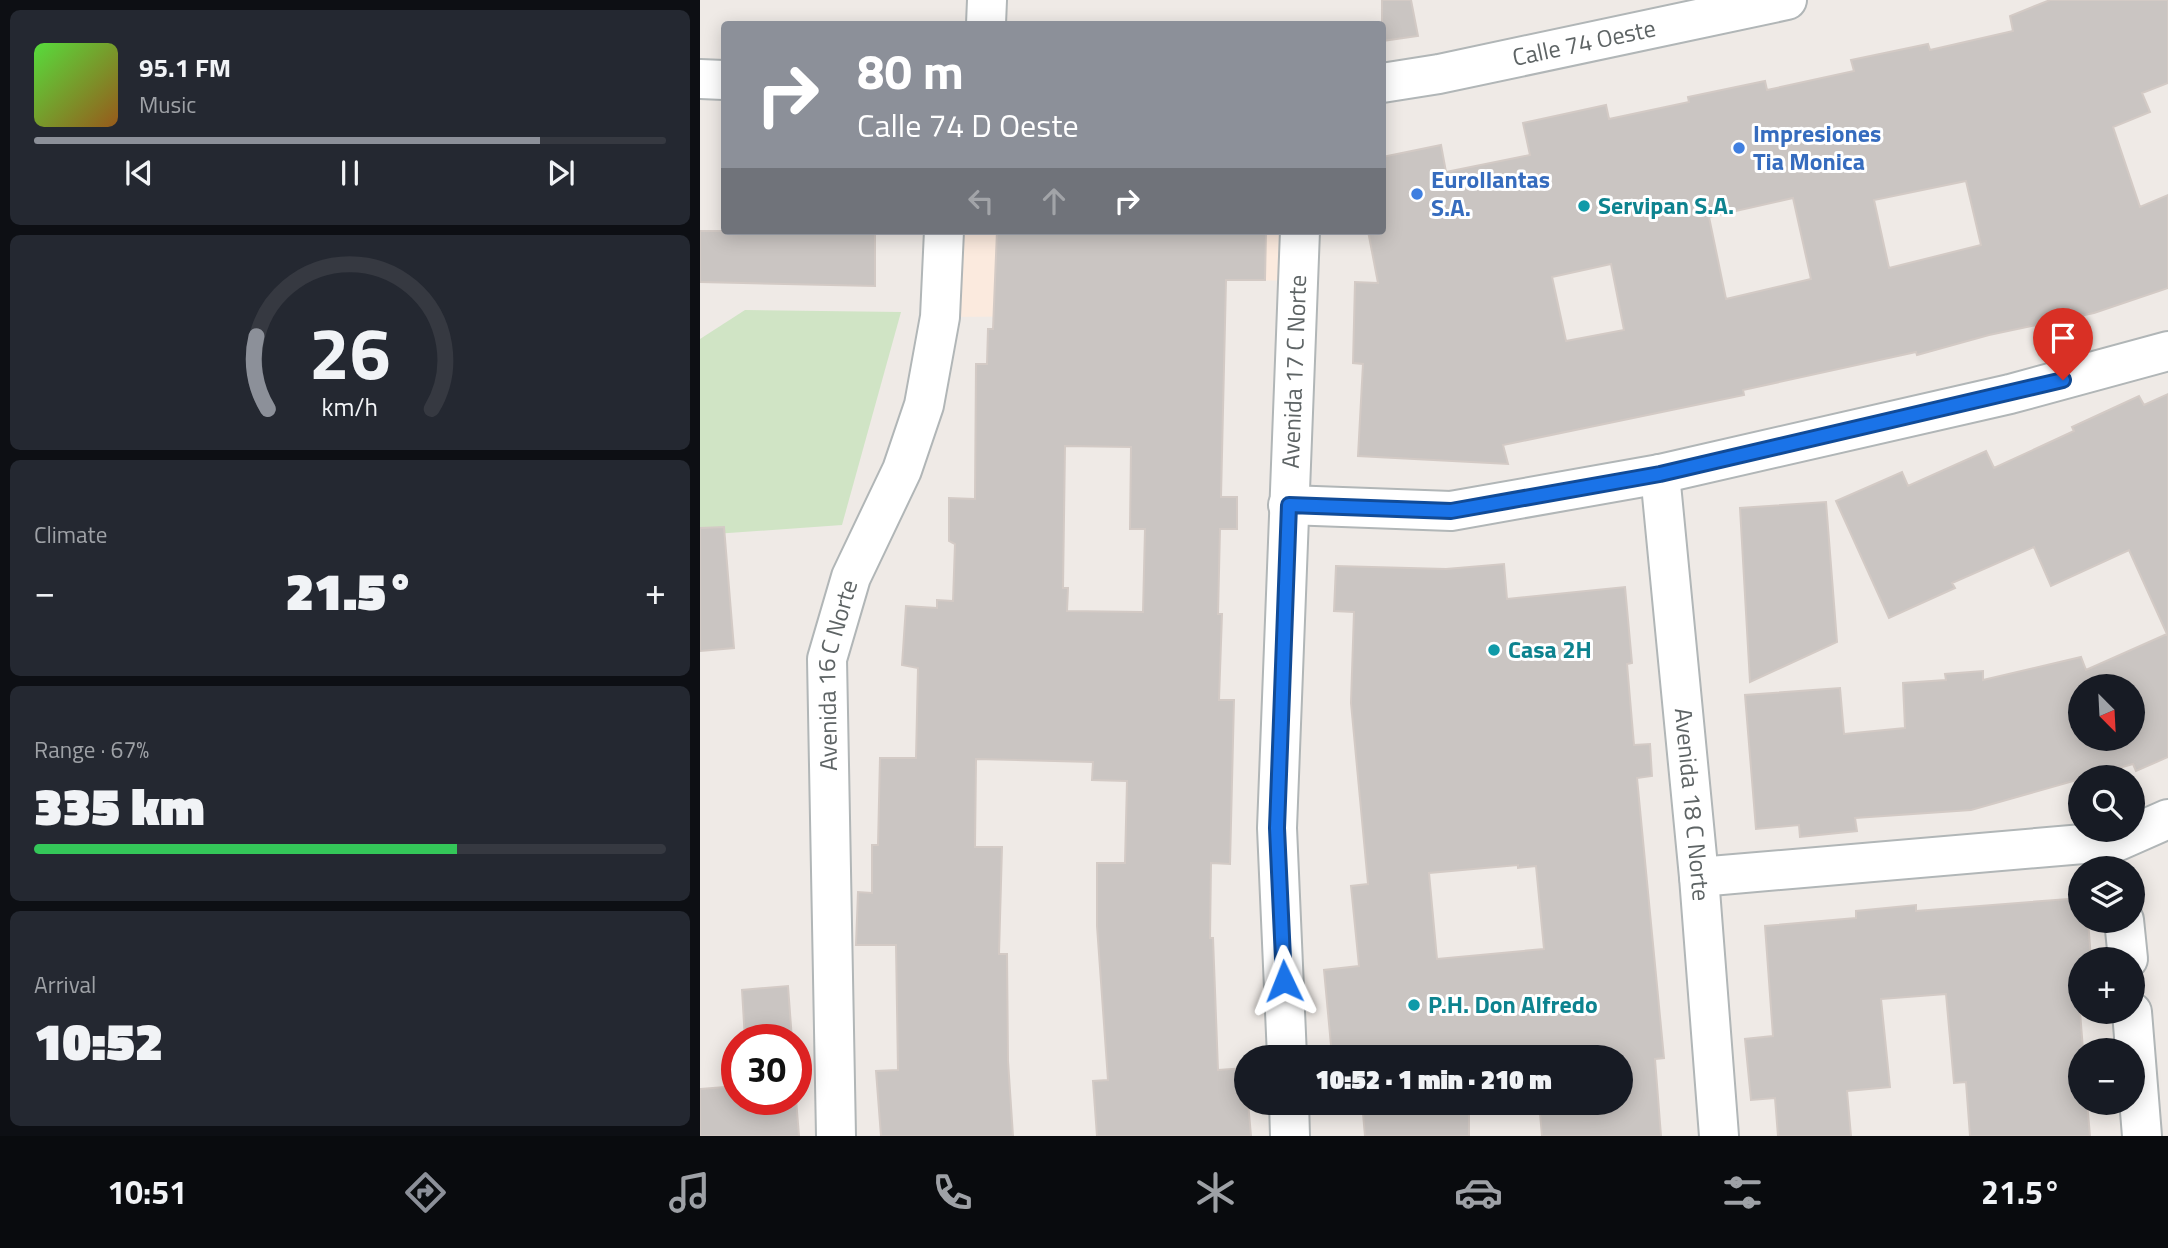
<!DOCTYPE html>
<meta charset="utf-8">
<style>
body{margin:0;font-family:"Titillium Web",sans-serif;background:#242831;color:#f1f3f6;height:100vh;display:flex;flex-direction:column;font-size:26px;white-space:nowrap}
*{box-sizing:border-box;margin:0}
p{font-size:23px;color:#9ea1a6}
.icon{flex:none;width:38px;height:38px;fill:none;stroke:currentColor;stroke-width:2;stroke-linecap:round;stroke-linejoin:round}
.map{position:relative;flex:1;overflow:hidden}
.drawer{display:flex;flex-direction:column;gap:10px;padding:10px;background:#0d0f14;width:700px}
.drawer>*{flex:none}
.guide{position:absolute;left:21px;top:21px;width:665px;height:214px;border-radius:7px;box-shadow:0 4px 18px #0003;background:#8c9099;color:#fff;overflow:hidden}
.needle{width:46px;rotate:156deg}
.tools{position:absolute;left:1368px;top:674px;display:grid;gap:14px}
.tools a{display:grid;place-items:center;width:77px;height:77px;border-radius:50%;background:#171b24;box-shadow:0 4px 18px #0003;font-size:35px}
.speed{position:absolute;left:21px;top:1024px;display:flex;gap:14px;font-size:35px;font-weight:700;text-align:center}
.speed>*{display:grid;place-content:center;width:91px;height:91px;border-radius:50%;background:#171b24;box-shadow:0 4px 18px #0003;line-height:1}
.speed .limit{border:10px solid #d22;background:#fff;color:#111}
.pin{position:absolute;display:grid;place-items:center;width:60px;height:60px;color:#fff;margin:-72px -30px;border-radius:50% 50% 50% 0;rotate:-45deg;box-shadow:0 0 7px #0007}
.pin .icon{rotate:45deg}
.me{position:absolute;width:77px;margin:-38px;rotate:358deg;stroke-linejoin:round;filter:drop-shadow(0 0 5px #0008)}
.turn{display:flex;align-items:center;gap:24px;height:147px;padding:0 21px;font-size:32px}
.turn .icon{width:91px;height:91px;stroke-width:2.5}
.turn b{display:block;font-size:49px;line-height:60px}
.lanes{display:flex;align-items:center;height:66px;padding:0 21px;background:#0003;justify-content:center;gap:35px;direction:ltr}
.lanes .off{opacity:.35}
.big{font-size:52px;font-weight:800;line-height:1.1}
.drawer .widget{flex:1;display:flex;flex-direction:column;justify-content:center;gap:10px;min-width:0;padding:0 24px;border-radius:10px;background:#242831}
.drawer .dial{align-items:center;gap:0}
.dial svg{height:182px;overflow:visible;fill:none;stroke:#363941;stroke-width:7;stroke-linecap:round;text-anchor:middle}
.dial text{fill:#f1f3f6;stroke:none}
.song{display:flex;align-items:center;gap:21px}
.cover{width:84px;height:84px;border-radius:10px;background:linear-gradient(135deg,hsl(110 70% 55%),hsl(30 70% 35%))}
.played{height:7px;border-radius:4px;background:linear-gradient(90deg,#8c9099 80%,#363941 80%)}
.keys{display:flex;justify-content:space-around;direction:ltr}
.heat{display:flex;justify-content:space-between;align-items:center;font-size:38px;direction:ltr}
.charge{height:10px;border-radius:5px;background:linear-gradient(90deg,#34c759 67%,#363941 0)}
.trip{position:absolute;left:534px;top:1045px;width:399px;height:70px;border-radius:35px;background:#171b24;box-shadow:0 4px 18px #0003;font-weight:800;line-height:70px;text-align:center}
.menu{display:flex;height:112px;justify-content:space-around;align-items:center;background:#090b0e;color:#9ea1a6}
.menu .icon{width:49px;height:49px}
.menu .active{color:#8c9099}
.menu b{font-size:32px;color:#f1f3f6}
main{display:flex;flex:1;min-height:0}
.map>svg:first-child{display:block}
.commercial{fill:#fbeade}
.green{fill:#d0e4c5}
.building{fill:#cac5c2;stroke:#d3cac5;stroke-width:2;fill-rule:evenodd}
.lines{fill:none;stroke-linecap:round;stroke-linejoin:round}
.minor-casing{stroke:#b1b6b7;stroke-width:42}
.tertiary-casing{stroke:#b1b6b7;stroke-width:42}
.minor{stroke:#fff;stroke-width:38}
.tertiary{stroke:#fff;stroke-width:38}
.route-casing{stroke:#114b97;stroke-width:18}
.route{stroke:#1a73e8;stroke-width:12}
.shop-dot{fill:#3f7fe0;stroke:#fff;stroke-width:2.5}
.culture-dot{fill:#0f9aa8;stroke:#fff;stroke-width:2.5}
.labels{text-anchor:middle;stroke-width:6;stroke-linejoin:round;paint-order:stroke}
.street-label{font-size:24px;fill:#5e6465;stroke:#fff}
.shop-label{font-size:24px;font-weight:bold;fill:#366cbe;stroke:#fff;text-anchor:start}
.culture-label{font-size:24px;font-weight:bold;fill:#0d838f;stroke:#fff;text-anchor:start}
</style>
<main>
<section class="drawer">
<div class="widget">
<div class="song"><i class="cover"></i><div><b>95.1 FM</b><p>Music</p></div></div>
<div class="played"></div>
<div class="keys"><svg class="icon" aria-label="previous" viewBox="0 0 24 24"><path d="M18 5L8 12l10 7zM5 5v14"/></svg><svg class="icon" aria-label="pause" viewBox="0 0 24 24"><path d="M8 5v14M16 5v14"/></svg><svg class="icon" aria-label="next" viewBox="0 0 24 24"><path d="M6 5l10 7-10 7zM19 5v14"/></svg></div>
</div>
<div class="widget dial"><svg viewBox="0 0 100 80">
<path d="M14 69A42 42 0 1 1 86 69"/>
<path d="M14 69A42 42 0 0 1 9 37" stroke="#8c9099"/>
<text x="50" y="56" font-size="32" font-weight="700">26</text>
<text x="50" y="72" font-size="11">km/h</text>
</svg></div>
<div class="widget"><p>Climate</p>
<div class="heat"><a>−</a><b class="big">21.5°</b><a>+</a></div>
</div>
<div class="widget"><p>Range · 67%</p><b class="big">335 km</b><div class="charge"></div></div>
<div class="widget"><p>Arrival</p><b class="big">10:52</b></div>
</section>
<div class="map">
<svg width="1468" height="1136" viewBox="0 0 1468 1136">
<rect width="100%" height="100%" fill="#efeae6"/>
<!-- commercial -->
<path class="commercial" d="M 244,231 L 600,231 L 598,281 L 450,278 L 368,316 L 240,317 Z"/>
<!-- green -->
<path class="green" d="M 45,310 L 201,312 L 142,525 L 0,535 L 0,339 Z"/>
<!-- building -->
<path class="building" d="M 682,0 L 711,0 L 718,36 L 682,41 Z
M 1350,0 L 1468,0 L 1468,83 L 1442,93 L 1450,112 L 1413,127 L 1440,207 L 1468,195 L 1468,288 L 1394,313 L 1289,335 L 1217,355 L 1216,352 L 1043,390 L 1044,395 L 803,445 L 808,464 L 658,456 L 663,364 L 653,363 L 655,282 L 678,283 L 668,231 L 682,231 L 682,157 L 741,145 L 746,172 L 830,155 L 823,123 L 906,105 L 909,119 L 989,102 L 988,97 L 1065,81 L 1067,90 L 1154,71 L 1151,60 L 1228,44 L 1230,50 L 1313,31 L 1310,16 ZM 1266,181 L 1281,245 L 1189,268 L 1174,200 ZM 1093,198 L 1111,279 L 1026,299 L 1009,217 ZM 911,264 L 924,330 L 866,341 L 852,277 Z
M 0,231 L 175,231 L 175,286 L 0,282 Z
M 297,231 L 566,231 L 565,280 L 526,280 L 521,497 L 537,497 L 537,529 L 520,529 L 518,614 L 522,614 L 519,700 L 534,700 L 530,864 L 511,863 L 510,938 L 513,938 L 518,1070 L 545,1068 L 551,1136 L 397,1136 L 393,1081 L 408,1080 L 397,926 L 397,863 L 425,863 L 427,781 L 392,780 L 393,762 L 276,759 L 275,847 L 302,847 L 299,954 L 307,954 L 308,1061 L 313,1136 L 181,1136 L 176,1071 L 198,1070 L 196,945 L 156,945 L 158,892 L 172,893 L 172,845 L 178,845 L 180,758 L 216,758 L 218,668 L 202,665 L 206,606 L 237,608 L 237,600 L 253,601 L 255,544 L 249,541 L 249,498 L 275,499 L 276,364 L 287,364 L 288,329 L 293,329 ZM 365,446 L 431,447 L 430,529 L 445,529 L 443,612 L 367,611 L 368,588 L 363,588 Z
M 1468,394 L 1468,757 L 1436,771 L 1433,764 L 1271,810 L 1155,818 L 1157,831 L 1100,837 L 1099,825 L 1056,829 L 1045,695 L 1140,688 L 1144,734 L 1205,728 L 1203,683 L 1246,680 L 1245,674 L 1283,671 L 1283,680 L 1381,657 L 1386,670 L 1467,634 L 1429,550 L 1351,586 L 1334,547 L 1252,583 L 1255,588 L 1189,618 L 1136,501 L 1202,472 L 1208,486 L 1286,451 L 1294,468 L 1374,431 L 1372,427 L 1439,396 L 1444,405 ZM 1381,686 L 1433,686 L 1433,738 L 1381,738 Z
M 1126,502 L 1137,642 L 1050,682 L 1040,508 Z
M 24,527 L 34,648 L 0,651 L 0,528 Z
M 804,564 L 807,599 L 925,587 L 932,663 L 927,664 L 934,745 L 950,744 L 952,776 L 937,778 L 964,1058 L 955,1059 L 961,1136 L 842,1136 L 839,1102 L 920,1102 L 920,1057 L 632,1056 L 624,970 L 659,966 L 651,886 L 668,884 L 651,703 L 654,612 L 634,611 L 636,566 L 746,569 ZM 818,865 L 818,868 L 836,866 L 844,949 L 737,959 L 729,873 Z
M 1381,898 L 1381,920 L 1388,920 L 1391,959 L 1381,959 L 1381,986 L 1378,986 L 1383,1050 L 1381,1102 L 1387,1102 L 1390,1136 L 1270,1136 L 1266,1082 L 1254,1083 L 1246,994 L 1181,999 L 1190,1087 L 1147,1091 L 1151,1136 L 1078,1136 L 1075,1098 L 1051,1100 L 1045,1039 L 1073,1036 L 1065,926 L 1156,918 L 1156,911 L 1216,905 L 1216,911 Z
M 88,986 L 92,1040 L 45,1040 L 42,990 Z
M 37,1086 L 37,1099 L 96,1099 L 99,1136 L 0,1136 L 0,1089 Z
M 662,1102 L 769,1102 L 769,1136 L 665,1136 Z"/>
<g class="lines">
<!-- minor casing -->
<g class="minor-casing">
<g id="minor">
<path d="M 286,24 L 287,0"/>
<path id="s1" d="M 960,474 L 999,877 L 1019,1136"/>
<path d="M 588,505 L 751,511 L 960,474 L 1310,394 L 1468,351"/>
<path d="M 999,877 L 1418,841 L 1468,819"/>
<path d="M 1424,920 L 1428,959"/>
<path d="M 1432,1012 L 1442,1136"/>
<path id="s2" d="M 587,1057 L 577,828 L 600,231"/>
<path d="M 589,1102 L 590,1136"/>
<path id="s3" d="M 136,1136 L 127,659 L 151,577 L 202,470 L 224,405 L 240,317 L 244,231"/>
</g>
</g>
<!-- tertiary casing -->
<g class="tertiary-casing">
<g id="tertiary">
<path d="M 0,79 L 24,80"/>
<path id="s4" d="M 682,83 L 739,74 L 1087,0"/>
</g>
</g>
<!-- minor -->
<use href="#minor" class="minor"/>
<!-- tertiary -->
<use href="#tertiary" class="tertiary"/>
</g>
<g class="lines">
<!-- route casing -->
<g class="route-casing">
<path id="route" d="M 584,981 L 577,828 L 589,505 L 751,511 L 960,474 L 1363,380"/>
</g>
<!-- route -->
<use href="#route" class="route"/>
</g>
<!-- markers -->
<g class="shop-dot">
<circle cx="1039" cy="148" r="7"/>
<circle cx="717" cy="194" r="7"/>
</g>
<g class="culture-dot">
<circle cx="884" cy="206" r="7"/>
<circle cx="794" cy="650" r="7"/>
<circle cx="714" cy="1005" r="7"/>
</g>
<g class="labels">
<!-- street labels -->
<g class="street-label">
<text dy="8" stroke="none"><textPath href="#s4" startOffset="206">Calle 74 Oeste</textPath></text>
<text dy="8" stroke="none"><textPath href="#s2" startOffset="686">Avenida 17 C Norte</textPath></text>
<text dy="8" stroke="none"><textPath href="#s3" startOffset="462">Avenida 16 C Norte</textPath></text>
<text dy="8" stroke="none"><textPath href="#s1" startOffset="332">Avenida 18 C Norte</textPath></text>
</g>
<!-- shop labels -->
<g class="shop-label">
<text x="1053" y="142">Impresiones<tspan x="1053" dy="28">Tia Monica</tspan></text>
<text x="731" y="188">Eurollantas<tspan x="731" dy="28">S.A.</tspan></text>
</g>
<!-- culture labels -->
<g class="culture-label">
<text x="898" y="214">Servipan S.A.</text>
<text x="808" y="658">Casa 2H</text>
<text x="728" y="1013">P.H. Don Alfredo</text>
</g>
</g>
</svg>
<div class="tools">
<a><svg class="needle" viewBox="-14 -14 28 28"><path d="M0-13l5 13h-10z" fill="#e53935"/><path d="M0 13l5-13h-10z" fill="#9ea1a6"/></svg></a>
<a><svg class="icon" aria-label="search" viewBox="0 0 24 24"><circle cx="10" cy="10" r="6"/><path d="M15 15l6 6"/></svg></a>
<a><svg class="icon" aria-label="layers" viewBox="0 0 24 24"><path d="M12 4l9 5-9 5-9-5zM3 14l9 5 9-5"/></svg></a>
<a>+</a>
<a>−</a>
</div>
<div class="speed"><div class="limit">30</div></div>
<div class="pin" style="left:1363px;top:380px;background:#d93025"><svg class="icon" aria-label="arrive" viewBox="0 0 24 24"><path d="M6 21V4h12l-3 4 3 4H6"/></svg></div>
<svg class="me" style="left:584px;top:981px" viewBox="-20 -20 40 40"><path d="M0-17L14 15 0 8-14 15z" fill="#1a73e8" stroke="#fff" stroke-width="4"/></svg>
<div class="trip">10:52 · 1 min · 210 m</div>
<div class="guide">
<div class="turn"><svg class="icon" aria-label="right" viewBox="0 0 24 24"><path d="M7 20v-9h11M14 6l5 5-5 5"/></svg><div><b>80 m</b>Calle 74 D Oeste</div></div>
<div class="lanes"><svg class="icon off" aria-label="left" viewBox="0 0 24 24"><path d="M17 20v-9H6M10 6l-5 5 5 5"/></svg><svg class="icon off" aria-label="ahead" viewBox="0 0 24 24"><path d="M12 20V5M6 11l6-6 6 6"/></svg><svg class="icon" aria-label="right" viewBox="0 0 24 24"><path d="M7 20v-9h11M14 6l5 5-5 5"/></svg></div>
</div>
</div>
</main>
<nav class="menu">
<b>10:51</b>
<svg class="icon active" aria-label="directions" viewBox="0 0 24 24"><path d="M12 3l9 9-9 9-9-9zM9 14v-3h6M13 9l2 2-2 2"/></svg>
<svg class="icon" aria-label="music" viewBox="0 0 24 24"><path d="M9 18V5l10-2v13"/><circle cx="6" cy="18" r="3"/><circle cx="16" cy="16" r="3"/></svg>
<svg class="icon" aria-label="phone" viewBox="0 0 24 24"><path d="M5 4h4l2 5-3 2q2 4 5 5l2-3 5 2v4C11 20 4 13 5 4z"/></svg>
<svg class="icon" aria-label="climate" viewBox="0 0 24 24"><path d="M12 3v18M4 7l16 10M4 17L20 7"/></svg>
<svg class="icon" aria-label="car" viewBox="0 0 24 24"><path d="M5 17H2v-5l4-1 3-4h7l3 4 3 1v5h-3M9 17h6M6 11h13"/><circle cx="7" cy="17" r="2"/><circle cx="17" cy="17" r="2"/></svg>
<svg class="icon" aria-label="filters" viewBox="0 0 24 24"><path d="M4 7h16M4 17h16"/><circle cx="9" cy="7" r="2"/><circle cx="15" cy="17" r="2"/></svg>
<b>21.5°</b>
</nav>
